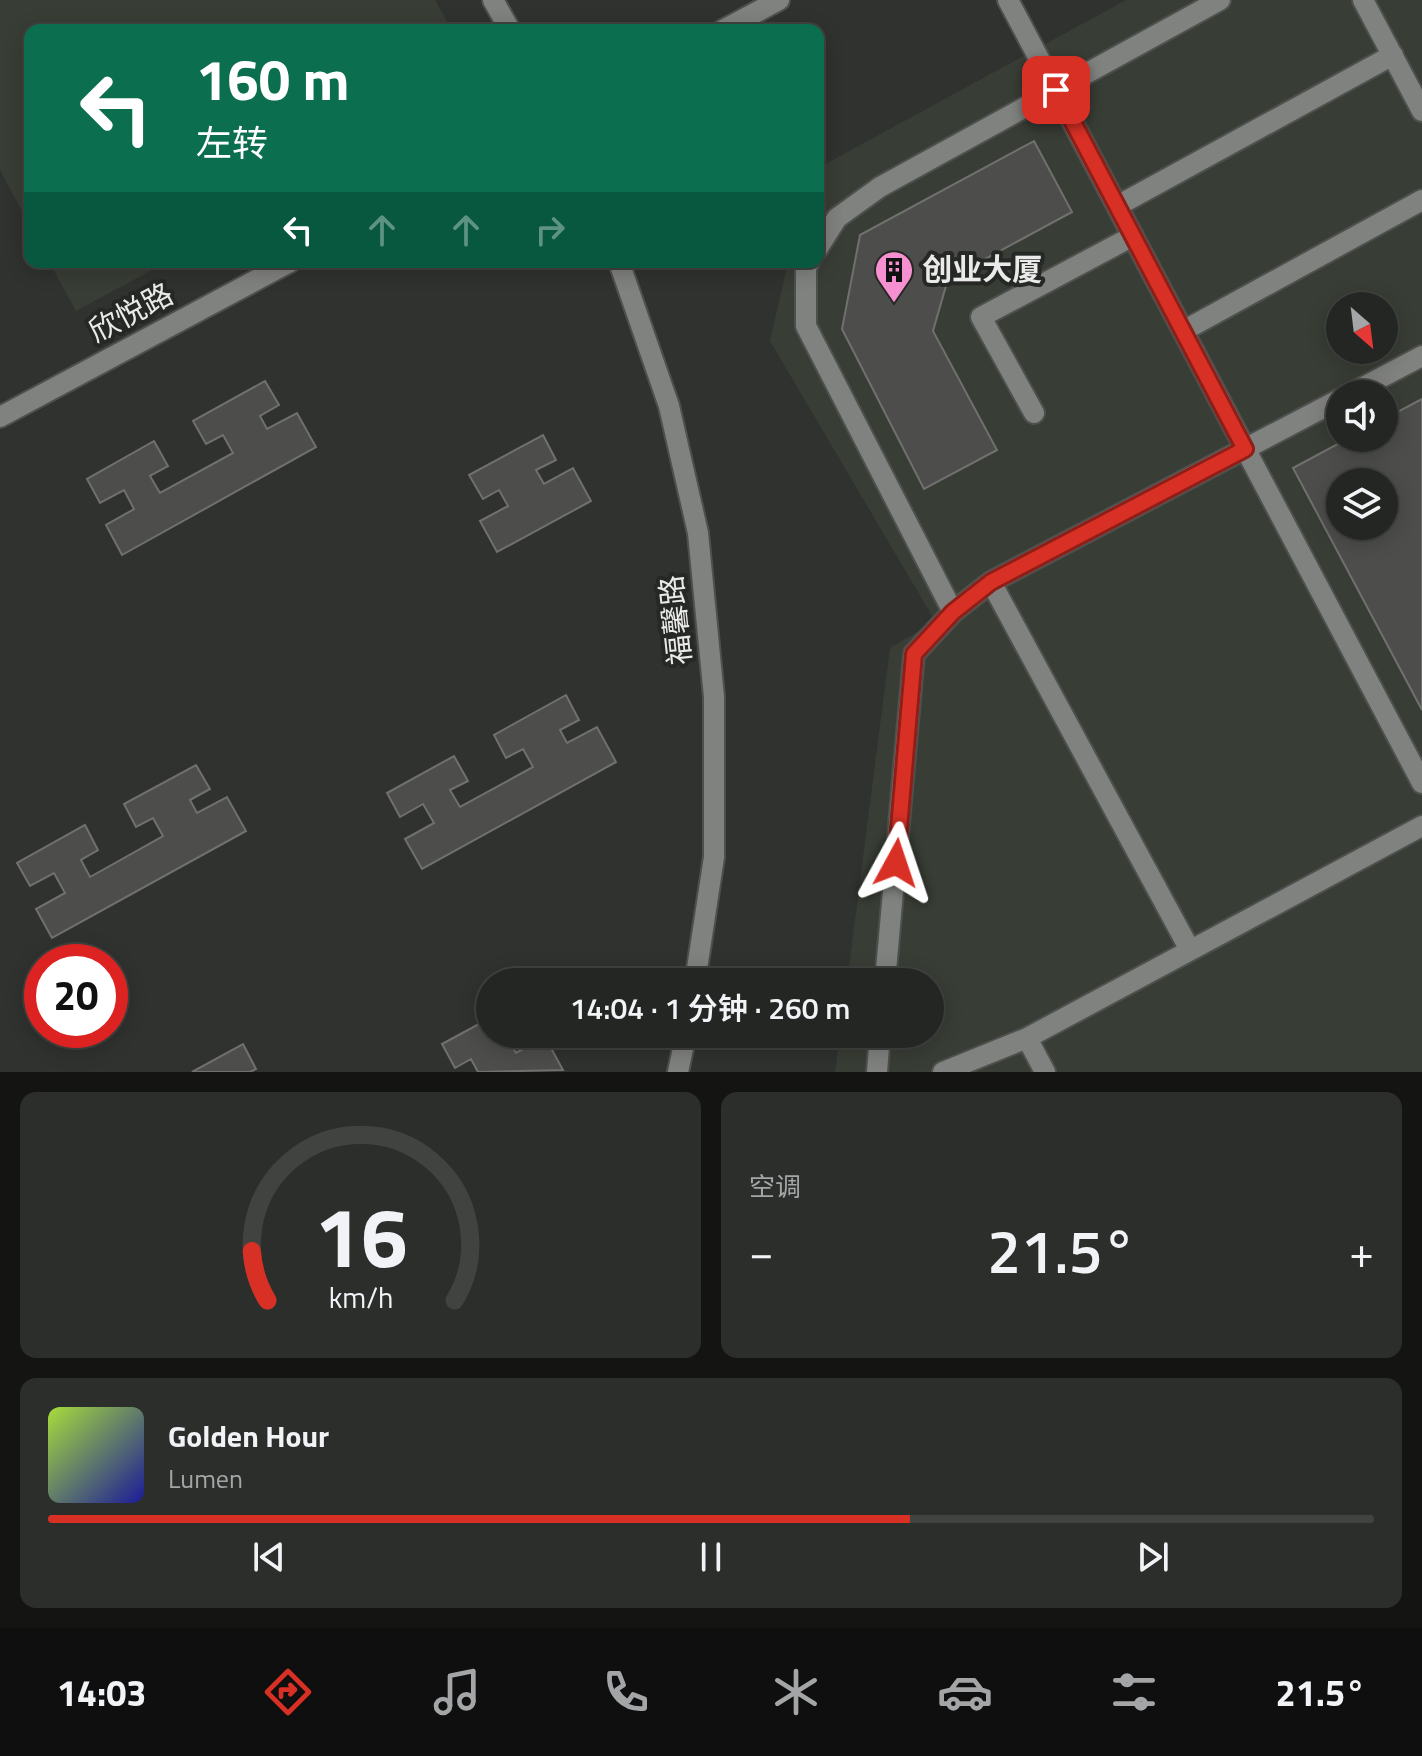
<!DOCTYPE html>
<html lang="zh">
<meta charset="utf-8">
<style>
body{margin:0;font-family:"Titillium Web","Noto Sans SC",sans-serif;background:#2c2e2b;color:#f1f3f6;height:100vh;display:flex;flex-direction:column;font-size:30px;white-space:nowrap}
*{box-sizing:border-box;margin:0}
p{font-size:26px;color:#a3a5a6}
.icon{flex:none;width:44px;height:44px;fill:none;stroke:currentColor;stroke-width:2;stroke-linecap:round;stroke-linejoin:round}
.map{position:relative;height:1072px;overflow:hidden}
.details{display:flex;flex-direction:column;gap:20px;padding:20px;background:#141513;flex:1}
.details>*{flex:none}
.top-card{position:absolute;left:24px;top:24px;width:800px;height:244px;border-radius:16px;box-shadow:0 4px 20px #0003,0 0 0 2px #414341;background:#0b6e4f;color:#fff;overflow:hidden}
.needle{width:52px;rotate:152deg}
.tools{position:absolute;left:1326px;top:292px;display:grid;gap:16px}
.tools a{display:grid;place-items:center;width:72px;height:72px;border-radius:50%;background:#242623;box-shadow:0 4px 20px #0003,0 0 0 2px #414341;font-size:40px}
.speed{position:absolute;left:24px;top:944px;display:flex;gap:16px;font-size:40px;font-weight:700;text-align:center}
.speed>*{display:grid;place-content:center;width:104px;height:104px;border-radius:50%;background:#242623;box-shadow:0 4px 20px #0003,0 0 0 2px #414341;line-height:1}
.speed .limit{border:12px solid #d22;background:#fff;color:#111}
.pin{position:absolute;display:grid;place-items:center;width:68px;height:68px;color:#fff;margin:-34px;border-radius:16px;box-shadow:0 4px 12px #0006}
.me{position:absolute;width:88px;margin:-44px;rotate:5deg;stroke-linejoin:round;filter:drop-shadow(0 0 6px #0008)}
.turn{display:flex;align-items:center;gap:28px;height:168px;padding:0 40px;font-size:36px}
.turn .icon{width:104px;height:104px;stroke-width:2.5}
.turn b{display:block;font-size:56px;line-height:68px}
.lanes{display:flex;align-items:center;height:76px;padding:0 40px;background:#0003;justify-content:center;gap:40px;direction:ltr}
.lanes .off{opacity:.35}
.big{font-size:60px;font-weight:600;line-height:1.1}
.details .card{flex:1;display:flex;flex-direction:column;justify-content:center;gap:12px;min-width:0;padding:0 28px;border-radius:16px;background:#2c2e2b}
.details .dial{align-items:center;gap:0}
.dial svg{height:208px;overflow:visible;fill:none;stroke:#414341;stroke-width:7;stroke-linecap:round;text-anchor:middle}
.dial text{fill:#f1f3f6;stroke:none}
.song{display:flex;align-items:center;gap:24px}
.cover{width:96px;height:96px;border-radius:12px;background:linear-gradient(135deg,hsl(80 70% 55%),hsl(240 70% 35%))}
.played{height:8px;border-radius:4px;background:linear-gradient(90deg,#d93025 65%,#414341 65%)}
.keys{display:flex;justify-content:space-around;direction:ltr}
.heat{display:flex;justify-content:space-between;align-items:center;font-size:44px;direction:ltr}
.details .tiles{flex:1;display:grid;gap:20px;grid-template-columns:1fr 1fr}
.card:last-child{grid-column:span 2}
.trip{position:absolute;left:476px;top:968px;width:468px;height:80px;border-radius:40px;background:#242623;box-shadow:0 4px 20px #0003,0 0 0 2px #414341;font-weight:600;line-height:80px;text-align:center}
.dock{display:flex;height:128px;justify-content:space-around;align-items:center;background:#0e0f0e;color:#a3a5a6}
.dock .icon{width:56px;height:56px}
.dock .active{color:#d93025}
.dock b{font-size:36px;color:#f1f3f6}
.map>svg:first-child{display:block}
.built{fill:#383d35;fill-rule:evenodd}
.building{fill:#4d4e4c;stroke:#70716e;stroke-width:2;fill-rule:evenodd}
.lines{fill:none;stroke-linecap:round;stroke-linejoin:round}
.minor-casing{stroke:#4e504e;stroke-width:24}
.minor{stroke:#80827f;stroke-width:20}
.route-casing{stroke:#8d1f18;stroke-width:20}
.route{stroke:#d93025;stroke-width:14}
.labels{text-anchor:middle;stroke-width:8;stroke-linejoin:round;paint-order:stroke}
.poi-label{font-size:30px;font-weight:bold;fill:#e9eae9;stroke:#262825;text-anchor:start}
.street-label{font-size:30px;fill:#e9eae9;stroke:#262825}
</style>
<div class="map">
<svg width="1422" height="1072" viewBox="0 0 1422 1072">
<rect width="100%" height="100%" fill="#30322f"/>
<!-- built -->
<path class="built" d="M 0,0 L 435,0 L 452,30 L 30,30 L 30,226 L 0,170 Z
M 1126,0 L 1422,0 L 1422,1072 L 835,1072 L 840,1034 L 930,1034 L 930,982 L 847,982 L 890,648 L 935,621 L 770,341 L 788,262 L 818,262 L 818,168 ZM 1340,306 L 1384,306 L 1384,350 L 1340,350 ZM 1340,394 L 1384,394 L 1384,438 L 1340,438 ZM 1340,482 L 1384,482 L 1384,526 L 1340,526 Z
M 49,262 L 167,262 L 76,311 Z"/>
<!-- building -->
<path class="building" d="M 1034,141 L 1072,212 L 948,279 L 933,331 L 997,450 L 924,489 L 842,329 L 860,235 Z
M 265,381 L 279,405 L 260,416 L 267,429 L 297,413 L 316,447 L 122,555 L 106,525 L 134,509 L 124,490 L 100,503 L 87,479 L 154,441 L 168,466 L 150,476 L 160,493 L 233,453 L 223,435 L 206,444 L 193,421 Z
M 1422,399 L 1422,710 L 1293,468 L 1349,438 L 1384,438 L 1384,419 ZM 1340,482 L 1384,482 L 1384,526 L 1340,526 Z
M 543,435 L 556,460 L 536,470 L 544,484 L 573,468 L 591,501 L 497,552 L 480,521 L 508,506 L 499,490 L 483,499 L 469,475 Z
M 566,695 L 579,720 L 560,730 L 567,743 L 597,727 L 616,762 L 422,869 L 405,839 L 434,823 L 423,804 L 400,817 L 387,793 L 454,756 L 468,781 L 450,790 L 460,807 L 533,767 L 523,749 L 506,758 L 494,735 Z
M 196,765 L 210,789 L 190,800 L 197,813 L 227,797 L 246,831 L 52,938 L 36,909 L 65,893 L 54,873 L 30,886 L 17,863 L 85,825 L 98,850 L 81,860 L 90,877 L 163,836 L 153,818 L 136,827 L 124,804 Z
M 490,1018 L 490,1034 L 518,1034 L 508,1039 L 516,1053 L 545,1037 L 563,1070 L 478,1072 L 471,1059 L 455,1068 L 442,1044 Z
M 243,1044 L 256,1069 L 250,1072 L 192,1072 Z"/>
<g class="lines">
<!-- minor casing -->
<g class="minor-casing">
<path id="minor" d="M 493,0 L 510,30
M 1008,0 L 1422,783
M 1363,0 L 1422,111
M 723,30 L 779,0
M 1117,206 L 1393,55
M 818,248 L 837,218 L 880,187 L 1220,0
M 619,262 L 669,406 L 698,533 L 714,697 L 714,857 L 695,982
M 809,262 L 806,267 L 806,326 L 953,612 L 914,654 L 885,982
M 1183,331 L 1422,200
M 1350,394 L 1422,356
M 1034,413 L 981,317 L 1133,236
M 0,417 L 290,262
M 953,612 L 991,582
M 1190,950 L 991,582 L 1340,399
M 678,1072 L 686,1034
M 877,1072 L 880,1034
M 943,1072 L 1027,1038
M 1045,1072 L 1027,1038 L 1422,826"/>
</g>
<!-- minor -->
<use href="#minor" class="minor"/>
</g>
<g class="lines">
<!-- route casing -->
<g class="route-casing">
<path id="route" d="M 896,863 L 914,654 L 953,612 L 991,582 L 1245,449 L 1056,90"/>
</g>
<!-- route -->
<use href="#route" class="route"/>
</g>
<!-- icons -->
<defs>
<g id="building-pin" transform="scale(2)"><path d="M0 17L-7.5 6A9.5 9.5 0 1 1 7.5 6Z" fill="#f690d0" stroke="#262825"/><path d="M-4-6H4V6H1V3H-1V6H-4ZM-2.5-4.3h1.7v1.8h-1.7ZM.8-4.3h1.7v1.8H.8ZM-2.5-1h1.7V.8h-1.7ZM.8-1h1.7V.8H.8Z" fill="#111"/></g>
</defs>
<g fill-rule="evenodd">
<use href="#building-pin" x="894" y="270"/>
</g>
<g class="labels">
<!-- poi labels -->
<g class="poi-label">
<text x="922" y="280">创业大厦</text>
</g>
<!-- street labels -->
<g class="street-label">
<text transform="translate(131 313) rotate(-28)" y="10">欣悦路</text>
<text transform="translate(676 620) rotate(-96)" y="10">福馨路</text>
</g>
</g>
</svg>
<div class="tools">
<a><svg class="needle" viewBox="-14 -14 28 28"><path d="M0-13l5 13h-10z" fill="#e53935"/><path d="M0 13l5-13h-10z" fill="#a3a5a6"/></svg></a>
<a><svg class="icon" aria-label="sound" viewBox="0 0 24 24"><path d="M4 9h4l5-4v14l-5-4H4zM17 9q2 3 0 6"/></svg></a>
<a><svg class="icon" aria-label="layers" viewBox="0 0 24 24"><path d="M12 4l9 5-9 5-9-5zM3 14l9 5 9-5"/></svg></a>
</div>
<div class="speed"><div class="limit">20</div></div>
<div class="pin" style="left:1056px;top:90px;background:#d93025"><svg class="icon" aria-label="arrive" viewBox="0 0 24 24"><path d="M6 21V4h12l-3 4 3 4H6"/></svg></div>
<svg class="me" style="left:896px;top:863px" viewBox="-20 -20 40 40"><path d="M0-17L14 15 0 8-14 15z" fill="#d93025" stroke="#fff" stroke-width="4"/></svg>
<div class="trip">14:04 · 1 分钟 · 260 m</div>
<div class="top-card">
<div class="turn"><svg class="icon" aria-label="left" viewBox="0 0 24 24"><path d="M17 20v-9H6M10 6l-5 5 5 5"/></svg><div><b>160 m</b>左转</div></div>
<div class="lanes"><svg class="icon" aria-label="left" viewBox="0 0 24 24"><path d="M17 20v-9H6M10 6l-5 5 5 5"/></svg><svg class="icon off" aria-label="ahead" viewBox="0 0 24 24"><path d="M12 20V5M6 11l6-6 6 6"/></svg><svg class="icon off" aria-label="ahead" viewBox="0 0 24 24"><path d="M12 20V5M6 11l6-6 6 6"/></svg><svg class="icon off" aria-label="right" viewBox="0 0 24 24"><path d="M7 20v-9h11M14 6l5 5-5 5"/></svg></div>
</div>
</div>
<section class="details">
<div class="tiles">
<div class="card dial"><svg viewBox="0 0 100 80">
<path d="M14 69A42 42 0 1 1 86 69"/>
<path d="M14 69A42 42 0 0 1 8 50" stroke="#d93025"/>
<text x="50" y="56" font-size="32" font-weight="700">16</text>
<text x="50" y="72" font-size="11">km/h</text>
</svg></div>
<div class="card"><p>空调</p>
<div class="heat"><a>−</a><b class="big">21.5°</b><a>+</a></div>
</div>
<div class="card">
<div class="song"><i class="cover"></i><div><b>Golden Hour</b><p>Lumen</p></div></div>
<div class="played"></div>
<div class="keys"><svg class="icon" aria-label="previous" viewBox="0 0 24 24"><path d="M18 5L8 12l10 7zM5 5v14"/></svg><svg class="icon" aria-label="pause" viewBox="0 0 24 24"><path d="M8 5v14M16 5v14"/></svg><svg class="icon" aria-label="next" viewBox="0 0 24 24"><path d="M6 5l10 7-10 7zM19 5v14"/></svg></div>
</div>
</div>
</section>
<nav class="dock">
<b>14:03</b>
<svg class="icon active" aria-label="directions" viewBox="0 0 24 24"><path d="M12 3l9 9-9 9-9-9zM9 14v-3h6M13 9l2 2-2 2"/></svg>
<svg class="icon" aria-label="music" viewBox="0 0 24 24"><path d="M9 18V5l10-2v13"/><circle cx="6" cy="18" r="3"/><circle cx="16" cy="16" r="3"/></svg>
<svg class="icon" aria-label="phone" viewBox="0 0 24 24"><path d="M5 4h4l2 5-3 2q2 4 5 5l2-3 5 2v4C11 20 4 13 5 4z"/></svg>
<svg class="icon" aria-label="climate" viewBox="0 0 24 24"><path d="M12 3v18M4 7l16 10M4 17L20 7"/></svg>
<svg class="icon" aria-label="car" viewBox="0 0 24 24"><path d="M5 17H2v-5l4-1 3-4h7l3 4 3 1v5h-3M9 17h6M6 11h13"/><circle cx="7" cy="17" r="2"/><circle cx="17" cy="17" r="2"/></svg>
<svg class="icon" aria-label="filters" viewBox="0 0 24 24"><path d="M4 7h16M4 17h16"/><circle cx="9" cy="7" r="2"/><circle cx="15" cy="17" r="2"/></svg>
<b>21.5°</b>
</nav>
